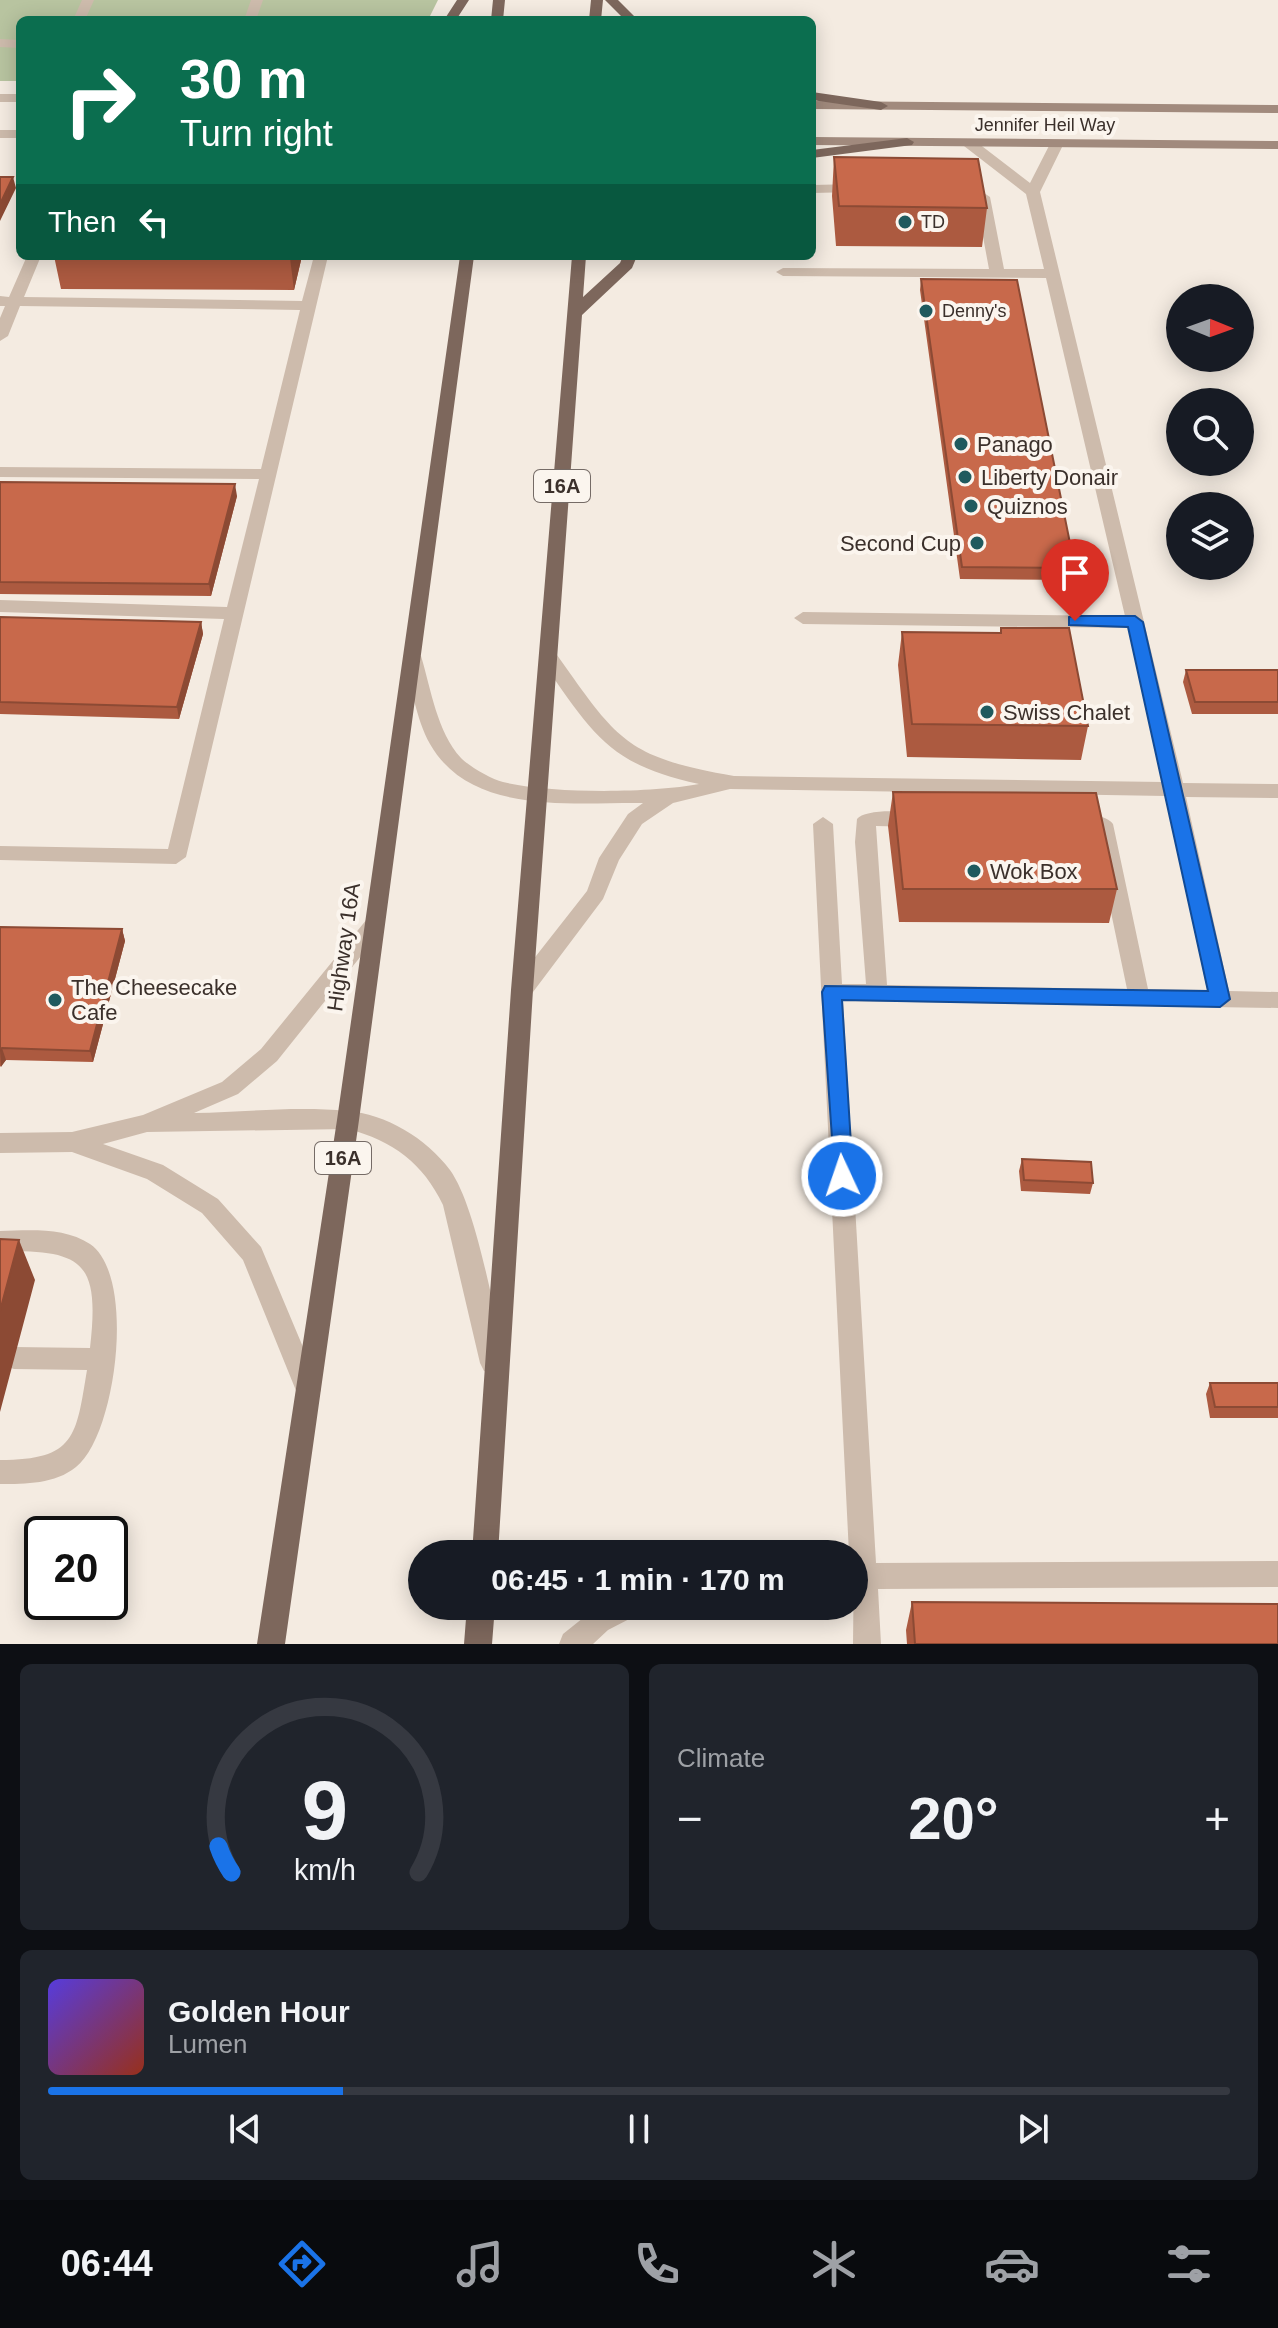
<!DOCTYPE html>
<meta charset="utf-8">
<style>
body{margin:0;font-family:Helvetica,sans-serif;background:#20242c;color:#f1f3f6;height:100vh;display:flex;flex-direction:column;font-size:30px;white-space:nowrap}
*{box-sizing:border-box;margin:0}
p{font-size:26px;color:#9ea1a6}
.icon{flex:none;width:44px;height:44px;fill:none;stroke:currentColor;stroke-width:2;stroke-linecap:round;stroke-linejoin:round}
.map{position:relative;height:1644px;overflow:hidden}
.side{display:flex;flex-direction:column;gap:20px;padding:20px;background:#0d0f14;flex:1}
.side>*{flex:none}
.top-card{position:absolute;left:16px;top:16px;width:800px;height:244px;border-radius:12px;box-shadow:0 4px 20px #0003;background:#0b6e4f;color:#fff;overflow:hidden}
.needle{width:52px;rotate:91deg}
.controls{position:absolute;left:1166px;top:284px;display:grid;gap:16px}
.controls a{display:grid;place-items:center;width:88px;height:88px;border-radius:50%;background:#171b24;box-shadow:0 4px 20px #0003;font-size:40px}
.speed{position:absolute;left:24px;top:1516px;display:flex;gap:16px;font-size:40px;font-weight:700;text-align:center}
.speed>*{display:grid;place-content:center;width:104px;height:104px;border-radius:50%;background:#171b24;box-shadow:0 4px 20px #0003;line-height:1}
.speed .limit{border:4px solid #111;border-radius:12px;background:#fff;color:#111}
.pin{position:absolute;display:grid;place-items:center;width:68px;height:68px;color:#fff;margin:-82px -34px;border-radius:50% 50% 50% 0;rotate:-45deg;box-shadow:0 0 8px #0007}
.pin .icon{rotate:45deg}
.me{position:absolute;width:88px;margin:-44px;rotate:357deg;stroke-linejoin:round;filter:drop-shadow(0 0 6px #0008)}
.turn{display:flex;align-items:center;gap:28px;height:168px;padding:0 32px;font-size:36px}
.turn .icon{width:104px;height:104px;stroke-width:2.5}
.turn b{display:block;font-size:56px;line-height:68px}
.then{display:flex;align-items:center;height:76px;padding:0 32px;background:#0003;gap:16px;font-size:30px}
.big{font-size:60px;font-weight:600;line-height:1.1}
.side .card{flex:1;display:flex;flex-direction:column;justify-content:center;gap:12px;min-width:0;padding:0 28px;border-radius:12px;background:#20242c}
.side .dial{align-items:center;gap:0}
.dial svg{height:208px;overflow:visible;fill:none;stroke:#363941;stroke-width:7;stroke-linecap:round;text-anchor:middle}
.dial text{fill:#f1f3f6;stroke:none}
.song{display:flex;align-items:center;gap:24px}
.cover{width:96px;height:96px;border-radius:12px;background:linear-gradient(135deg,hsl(250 70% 55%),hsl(10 70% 35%))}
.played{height:8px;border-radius:4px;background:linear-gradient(90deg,#1a73e8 25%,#363941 25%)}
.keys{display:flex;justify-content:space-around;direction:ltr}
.heat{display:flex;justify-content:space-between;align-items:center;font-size:44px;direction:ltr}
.side .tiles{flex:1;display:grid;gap:20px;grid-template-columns:1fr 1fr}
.card:last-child{grid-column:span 2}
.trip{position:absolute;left:408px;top:1540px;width:460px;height:80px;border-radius:40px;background:#171b24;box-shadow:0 4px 20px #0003;font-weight:600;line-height:80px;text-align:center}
.dock{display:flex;height:128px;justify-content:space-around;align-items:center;background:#090b0e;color:#9ea1a6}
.dock .icon{width:56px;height:56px}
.dock .selected{color:#1a73e8}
.dock b{font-size:36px;color:#f1f3f6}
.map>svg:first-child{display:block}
.green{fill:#b8c4a0}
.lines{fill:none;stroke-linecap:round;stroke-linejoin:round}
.service{fill:#cdbbac;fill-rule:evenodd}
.tertiary{fill:#cdbbac;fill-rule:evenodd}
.secondary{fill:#a18a7d;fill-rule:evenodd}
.primary{fill:#7d675c;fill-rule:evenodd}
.wall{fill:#ac5a40}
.shaded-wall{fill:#8c4a34}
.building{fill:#c8694b;stroke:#8c4a34;stroke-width:2}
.route{fill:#1a73e8;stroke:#114b97;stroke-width:2}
.poi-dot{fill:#1f5a5e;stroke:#fbf5ee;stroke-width:3}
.labels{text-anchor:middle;stroke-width:8;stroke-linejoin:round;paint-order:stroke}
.far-street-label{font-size:18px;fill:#3b302b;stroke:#fbf5ee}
.far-poi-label{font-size:18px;fill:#3b302b;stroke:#fbf5ee;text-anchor:start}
.shield{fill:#fbf5ee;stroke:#756b66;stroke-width:2}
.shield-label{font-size:20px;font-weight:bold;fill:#3b302b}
.poi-label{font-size:22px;fill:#3b302b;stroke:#fbf5ee;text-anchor:start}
.street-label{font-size:22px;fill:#3b302b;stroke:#fbf5ee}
</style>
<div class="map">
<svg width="1278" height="1644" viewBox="0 0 1278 1644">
<rect width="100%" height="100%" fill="#f4ebe1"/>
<!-- green -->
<path class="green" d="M 0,0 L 438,0 L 428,20 L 20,20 L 20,81 L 0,81 Z"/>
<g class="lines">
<!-- service -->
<path class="service" d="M 82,0 L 94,0 L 85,20 L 73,20 Z
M 251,0 L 263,0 L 256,20 L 244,20 Z
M 0,39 L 20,40 L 20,48 L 0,47 Z
M 964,140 L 974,140 L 1030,183 L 1052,140 L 1064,143 L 1040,192 L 1183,783 L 1278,784 L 1278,798 L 1186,797 L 1229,991 L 1278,992 L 1278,1008 L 843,1001 L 876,1563 L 1278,1561 L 1278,1587 L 878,1589 L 881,1644 L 853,1644 L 854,1554 L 849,1554 L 813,824 L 823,817 L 833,824 L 842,984 L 866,984 L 855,842 L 857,819 C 865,808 919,809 927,820 L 917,827 L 876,826 L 887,985 L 1127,989 L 1094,831 L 1069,828 L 1066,823 L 1069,818 C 1082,814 1105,813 1113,824 L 1148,989 L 1207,990 L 1166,796 L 730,789 L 673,803 L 642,824 L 619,860 L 603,899 L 530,996 L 514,996 L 511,990 L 514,984 L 587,891 L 599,858 L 628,814 L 643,803 C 573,802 471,816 430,744 C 416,719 411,684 403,656 L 412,650 L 421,656 C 431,689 437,732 461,758 C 470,767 491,779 503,782 C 551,794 652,793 699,784 C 608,764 594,735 543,663 L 541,659 L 550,653 L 557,655 C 618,741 626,757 734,776 L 1163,782 L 1128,628 L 803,624 L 794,618 L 803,612 L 1125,616 L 1046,278 L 783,276 L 776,272 L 783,268 L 989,269 L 976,199 L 971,193 L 978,189 L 990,197 L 1004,269 L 1044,269 L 1026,194 L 964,146 Z
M 812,185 L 856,184 L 863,188 L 856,192 L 812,193 Z
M 27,256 L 41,256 L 24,297 L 302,301 L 314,256 L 328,256 L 186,857 L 176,864 L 0,860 L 0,846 L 168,849 L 224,619 L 0,612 L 0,600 L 227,607 L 259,479 L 0,477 L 0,467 L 261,469 L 300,310 L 20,306 L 8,336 L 0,341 L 0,318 L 5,306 L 0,306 L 0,296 L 9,297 Z
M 374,917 L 381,919 L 384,925 L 381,931 L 277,1061 L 238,1094 L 194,1113 C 244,1112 297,1106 347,1111 C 386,1114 426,1138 450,1170 C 477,1208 494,1314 506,1363 L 502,1371 L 493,1374 L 484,1371 L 480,1363 L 443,1205 C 423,1163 393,1141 348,1129 L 147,1132 L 103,1144 L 163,1165 L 218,1199 L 261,1247 L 321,1390 L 317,1398 L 308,1402 L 299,1398 L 243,1260 L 202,1213 L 147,1179 L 72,1152 L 0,1153 L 0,1133 L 72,1132 L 143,1115 L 222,1082 L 261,1049 L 367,919 Z
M 0,1231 C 29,1230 65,1227 90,1244 C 137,1276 116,1436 76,1467 C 55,1484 26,1484 0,1484 L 0,1460 C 76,1460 76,1436 87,1370 L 14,1369 L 5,1366 L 1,1358 L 5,1350 L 14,1347 L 90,1348 C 100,1261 83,1250 0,1251 Z
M 598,1606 L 641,1606 L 637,1615 L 608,1630 L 593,1644 L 559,1644 L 563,1634 Z"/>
<!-- tertiary -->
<path class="tertiary" d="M 0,94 L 20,94 L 20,102 L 0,102 Z
M 0,130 L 20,130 L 20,138 L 0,138 Z"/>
<!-- secondary -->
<path class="secondary" d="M 812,101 L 1278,105 L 1278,113 L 812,109 Z
M 812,137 L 1278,141 L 1278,149 L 812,145 Z"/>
<!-- primary -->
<path class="primary" d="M 457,0 L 469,0 L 456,20 L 444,20 Z
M 493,0 L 505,0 L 503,20 L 491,20 Z
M 591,0 L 603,0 L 601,20 L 589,20 Z
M 605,0 L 618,0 L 638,20 L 625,20 Z
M 812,92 L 881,102 L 888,106 L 881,110 L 812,100 Z
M 907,138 L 914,142 L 912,145 L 812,158 L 812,150 Z
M 460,256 L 474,256 L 359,1120 L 285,1644 L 257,1644 L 337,1120 Z
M 572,256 L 586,256 L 583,297 L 620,263 L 623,256 L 637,256 L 632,268 L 582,315 L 533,990 L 498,1554 L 472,1554 L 511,990 Z
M 467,1606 L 495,1606 L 492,1644 L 464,1644 Z"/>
</g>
<!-- wall -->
<path class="wall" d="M 834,157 L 987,208 L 982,247 L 836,246 L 832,196 Z
M 54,256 L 302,256 L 294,290 L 61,289 Z
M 921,279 L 1075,568 L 1073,580 L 960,579 L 920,290 Z
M 0,482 L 237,496 L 211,596 L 0,594 Z
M 0,617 L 201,622 L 203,634 L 179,719 L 0,714 Z
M 1001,628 L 1088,726 L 1081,760 L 907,757 L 898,665 L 902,632 L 1000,633 Z
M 1186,670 L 1278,670 L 1278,714 L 1192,714 L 1183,682 Z
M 893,792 L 1117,889 L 1109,923 L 899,922 L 888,826 Z
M 0,927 L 122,929 L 125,941 L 93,1062 L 6,1060 L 0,1067 Z
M 1022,1159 L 1093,1183 L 1090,1194 L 1021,1191 L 1019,1171 Z
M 1210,1383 L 1278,1383 L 1278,1418 L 1210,1418 L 1206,1394 Z
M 912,1602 L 1278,1644 L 907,1644 L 906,1630 Z"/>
<!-- shaded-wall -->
<path class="shaded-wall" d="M 13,177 L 16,188 L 0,221 L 0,204 Z
M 291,256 L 302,256 L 294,290 L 290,258 Z
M 235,484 L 237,496 L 211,596 L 209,584 Z
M 201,622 L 203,634 L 179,719 L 177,707 Z
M 122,929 L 125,941 L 93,1062 L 90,1051 Z
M 2,1048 L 6,1060 L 1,1067 L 0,1050 Z
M 19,1240 L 35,1280 L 0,1412 L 0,1311 Z"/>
<!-- building -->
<path class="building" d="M 834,157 L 978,159 L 987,208 L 839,206 Z
M 0,177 L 13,177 L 0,204 Z
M 54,256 L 291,256 L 290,258 L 54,257 Z
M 921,279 L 1017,280 L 1075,568 L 962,567 Z
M 0,482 L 235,484 L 209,584 L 0,582 Z
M 0,617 L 201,622 L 177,707 L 0,702 Z
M 1001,628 L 1069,628 L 1088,726 L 912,724 L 902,632 L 1001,633 Z
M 1186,670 L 1278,670 L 1278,702 L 1195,702 Z
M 893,792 L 1096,793 L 1117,889 L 903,889 Z
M 0,927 L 122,929 L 90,1051 L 2,1048 L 0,1050 Z
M 1022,1159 L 1091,1162 L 1093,1183 L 1024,1180 Z
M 0,1239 L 19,1240 L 0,1311 Z
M 1210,1383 L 1278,1383 L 1278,1407 L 1215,1407 Z
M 912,1602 L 1278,1604 L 1278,1644 L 915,1644 Z"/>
<!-- route -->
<path class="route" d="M 1075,616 L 1135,616 L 1143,622 L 1230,999 L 1220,1007 L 842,1000 L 853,1176 L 850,1182 L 835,1182 L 822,992 L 825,986 L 1208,991 L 1128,627 L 1069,625 L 1069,617 Z"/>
<!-- markers -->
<g class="poi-dot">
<circle cx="905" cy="222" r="8"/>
<circle cx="926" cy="311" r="8"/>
<circle cx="961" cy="444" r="8"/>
<circle cx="965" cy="477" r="8"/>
<circle cx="971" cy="506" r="8"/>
<circle cx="977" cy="543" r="8"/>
<circle cx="987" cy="712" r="8"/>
<circle cx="974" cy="871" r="8"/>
<circle cx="55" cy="1000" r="8"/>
</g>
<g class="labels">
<!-- far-street labels -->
<g class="far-street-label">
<text x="1045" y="131">Jennifer Heil Way</text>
</g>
<!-- far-poi labels -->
<g class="far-poi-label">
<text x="921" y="228">TD</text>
<text x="942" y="317">Denny's</text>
</g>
<!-- shield labels -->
<g class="shield">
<rect x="534" y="470" width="56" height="32" rx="6"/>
<rect x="315" y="1142" width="56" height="32" rx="6"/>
</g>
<g class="shield-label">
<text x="562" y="493">16A</text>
<text x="343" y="1165">16A</text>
</g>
<!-- poi labels -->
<g class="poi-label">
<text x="977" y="452">Panago</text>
<text x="981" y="485">Liberty Donair</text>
<text x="987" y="514">Quiznos</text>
<text x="961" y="551" text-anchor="end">Second Cup</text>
<text x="1003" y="720">Swiss Chalet</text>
<text x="990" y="879">Wok Box</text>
<text x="71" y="995">The Cheesecake<tspan x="71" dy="25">Cafe</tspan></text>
</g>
<!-- street labels -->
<g class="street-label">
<text transform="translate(343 947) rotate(-82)" y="8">Highway 16A</text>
</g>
</g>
</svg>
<div class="controls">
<a><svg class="needle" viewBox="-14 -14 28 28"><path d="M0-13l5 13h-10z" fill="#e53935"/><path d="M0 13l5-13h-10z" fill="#9ea1a6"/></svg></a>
<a><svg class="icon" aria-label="search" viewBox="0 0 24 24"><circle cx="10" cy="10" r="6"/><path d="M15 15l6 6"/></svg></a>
<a><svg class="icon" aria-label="layers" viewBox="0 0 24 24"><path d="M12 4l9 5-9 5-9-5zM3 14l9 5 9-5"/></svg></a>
</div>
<div class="speed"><div class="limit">20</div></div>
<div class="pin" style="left:1075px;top:621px;background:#d93025"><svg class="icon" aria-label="arrive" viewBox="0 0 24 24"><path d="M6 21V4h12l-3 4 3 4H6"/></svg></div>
<svg class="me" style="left:842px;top:1176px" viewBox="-20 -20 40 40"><circle r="17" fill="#1a73e8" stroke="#fff" stroke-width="3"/><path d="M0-11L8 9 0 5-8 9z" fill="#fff"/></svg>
<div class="trip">06:45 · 1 min · 170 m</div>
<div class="top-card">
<div class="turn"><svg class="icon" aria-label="right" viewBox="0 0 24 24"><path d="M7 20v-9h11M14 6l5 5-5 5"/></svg><div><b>30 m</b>Turn right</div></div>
<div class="then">Then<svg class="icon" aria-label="left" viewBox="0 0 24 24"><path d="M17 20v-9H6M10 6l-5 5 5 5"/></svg></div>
</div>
</div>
<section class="side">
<div class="tiles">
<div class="card dial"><svg viewBox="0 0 100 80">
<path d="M14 69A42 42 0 1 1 86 69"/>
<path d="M14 69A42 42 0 0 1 9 59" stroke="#1a73e8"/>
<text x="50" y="56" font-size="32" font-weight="700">9</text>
<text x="50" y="72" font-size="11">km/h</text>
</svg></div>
<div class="card"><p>Climate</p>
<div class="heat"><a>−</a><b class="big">20°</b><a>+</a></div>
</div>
<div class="card">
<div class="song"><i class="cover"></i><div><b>Golden Hour</b><p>Lumen</p></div></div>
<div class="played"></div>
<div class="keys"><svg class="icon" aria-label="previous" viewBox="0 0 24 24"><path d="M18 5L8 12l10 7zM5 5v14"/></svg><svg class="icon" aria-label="pause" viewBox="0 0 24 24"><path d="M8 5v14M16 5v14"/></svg><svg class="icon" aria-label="next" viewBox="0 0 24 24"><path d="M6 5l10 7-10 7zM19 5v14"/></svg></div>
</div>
</div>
</section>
<nav class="dock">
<b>06:44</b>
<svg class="icon selected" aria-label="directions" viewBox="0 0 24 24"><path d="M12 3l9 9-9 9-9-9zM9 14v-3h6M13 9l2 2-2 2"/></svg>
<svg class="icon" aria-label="music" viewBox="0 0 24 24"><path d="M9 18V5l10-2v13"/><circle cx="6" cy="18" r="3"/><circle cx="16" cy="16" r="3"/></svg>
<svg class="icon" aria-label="phone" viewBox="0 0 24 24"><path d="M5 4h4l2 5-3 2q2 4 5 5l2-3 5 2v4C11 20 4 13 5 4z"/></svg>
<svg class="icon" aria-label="climate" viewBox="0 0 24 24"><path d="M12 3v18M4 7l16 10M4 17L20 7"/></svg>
<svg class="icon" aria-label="car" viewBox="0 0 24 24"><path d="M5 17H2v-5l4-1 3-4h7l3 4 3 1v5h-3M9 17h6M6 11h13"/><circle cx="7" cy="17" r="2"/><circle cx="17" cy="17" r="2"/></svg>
<svg class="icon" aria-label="filters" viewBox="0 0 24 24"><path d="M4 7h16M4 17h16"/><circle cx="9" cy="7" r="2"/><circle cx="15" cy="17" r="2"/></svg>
</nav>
